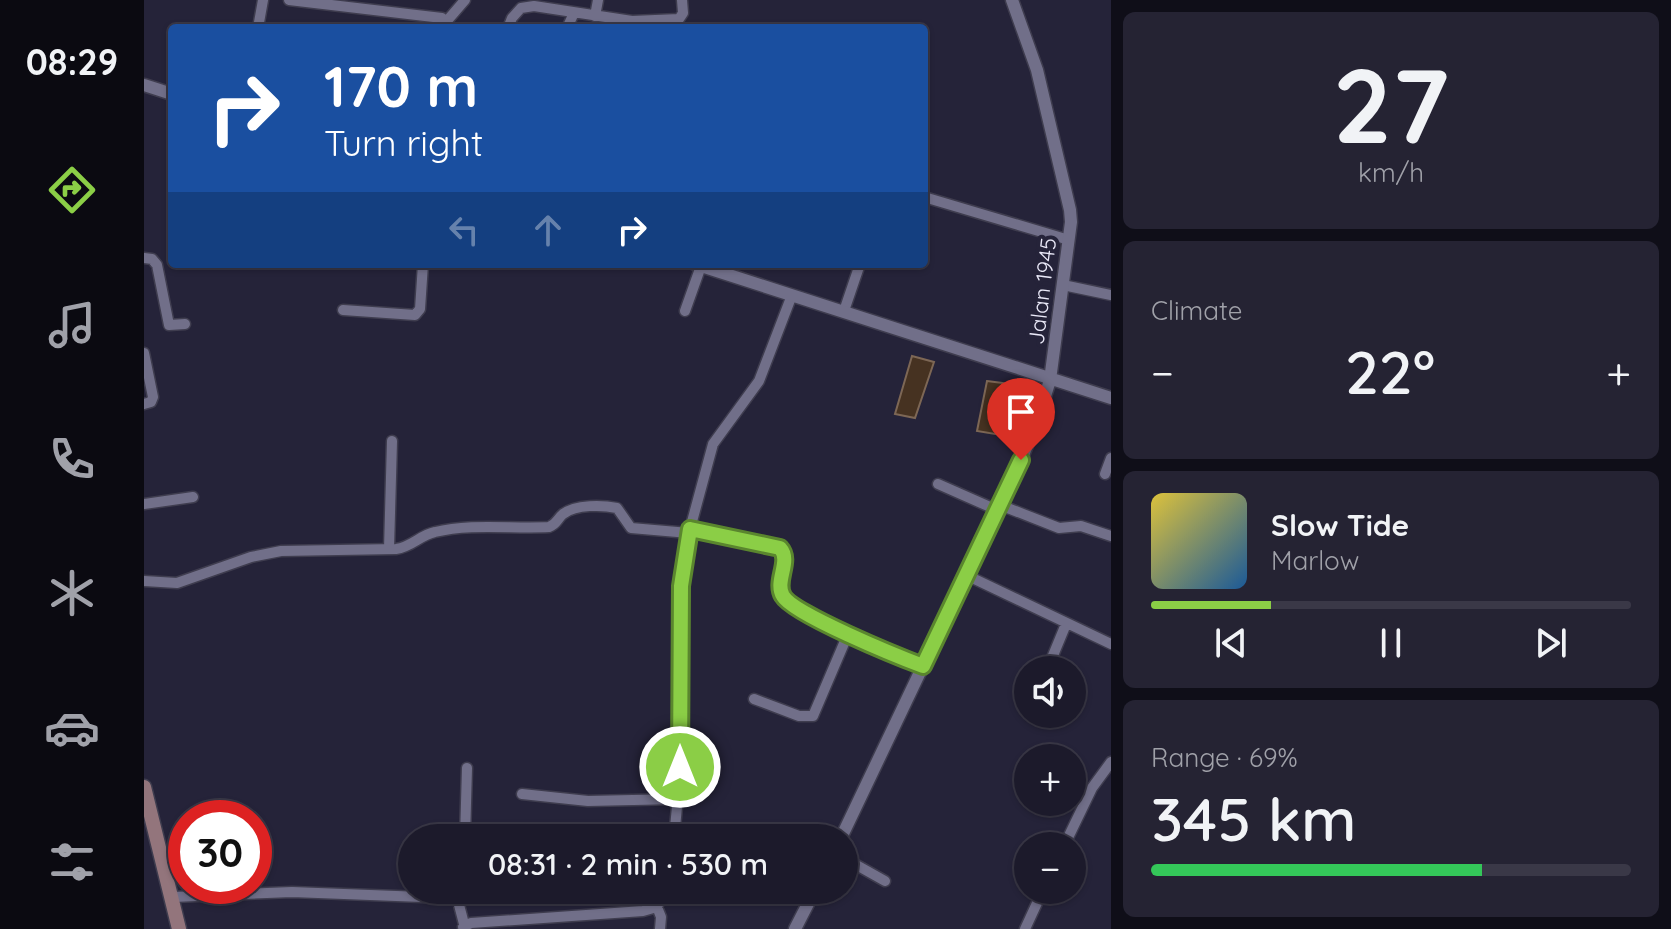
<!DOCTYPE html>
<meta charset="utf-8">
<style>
body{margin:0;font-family:Quicksand,sans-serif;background:#252333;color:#f1f3f6;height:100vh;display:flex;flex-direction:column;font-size:30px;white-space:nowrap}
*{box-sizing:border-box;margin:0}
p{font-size:26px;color:#a0a1a9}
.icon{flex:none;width:44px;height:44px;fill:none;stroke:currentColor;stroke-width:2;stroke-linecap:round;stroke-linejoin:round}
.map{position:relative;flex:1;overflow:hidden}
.side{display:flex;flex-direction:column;gap:12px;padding:12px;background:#0f0e18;width:560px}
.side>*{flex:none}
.top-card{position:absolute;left:24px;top:24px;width:760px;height:244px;border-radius:8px;box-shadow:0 2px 6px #0004,0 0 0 2px #3a3847;background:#1a4fa0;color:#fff;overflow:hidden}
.tools{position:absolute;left:870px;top:656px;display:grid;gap:16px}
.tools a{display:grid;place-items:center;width:72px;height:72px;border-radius:50%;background:#1c1a2b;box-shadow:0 2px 6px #0004,0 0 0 2px #3a3847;font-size:40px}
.speed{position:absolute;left:24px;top:800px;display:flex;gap:16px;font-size:40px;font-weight:700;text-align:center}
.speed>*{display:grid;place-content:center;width:104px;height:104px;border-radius:50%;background:#1c1a2b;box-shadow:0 2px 6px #0004,0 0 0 2px #3a3847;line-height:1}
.speed .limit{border:12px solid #d22;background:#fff;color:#111}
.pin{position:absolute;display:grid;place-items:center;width:68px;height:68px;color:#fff;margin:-82px -34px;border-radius:50% 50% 50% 0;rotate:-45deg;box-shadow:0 0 8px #0007}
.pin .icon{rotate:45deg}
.me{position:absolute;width:88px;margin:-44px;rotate:0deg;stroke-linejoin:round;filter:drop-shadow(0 0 6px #0008)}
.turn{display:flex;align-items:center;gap:28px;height:168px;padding:0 24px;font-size:36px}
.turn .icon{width:104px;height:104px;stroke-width:2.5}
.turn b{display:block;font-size:56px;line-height:68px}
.lanes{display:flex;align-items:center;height:76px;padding:0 24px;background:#0003;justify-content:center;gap:40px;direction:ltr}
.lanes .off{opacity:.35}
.big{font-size:60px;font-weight:600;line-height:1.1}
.side .widget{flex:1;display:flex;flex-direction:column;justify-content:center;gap:12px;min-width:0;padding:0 28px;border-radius:12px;background:#252333}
.side .dial{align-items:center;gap:0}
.dial b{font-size:104px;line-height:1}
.song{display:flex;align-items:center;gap:24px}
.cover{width:96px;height:96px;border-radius:12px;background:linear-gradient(135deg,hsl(50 70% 55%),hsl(210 70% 35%))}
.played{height:8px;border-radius:4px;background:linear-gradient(90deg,#8bce46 25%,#3a3847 25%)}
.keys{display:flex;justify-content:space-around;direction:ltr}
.heat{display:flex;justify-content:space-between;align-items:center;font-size:44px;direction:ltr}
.charge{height:12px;border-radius:6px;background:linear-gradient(90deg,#34c759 69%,#3a3847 0)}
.trip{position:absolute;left:254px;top:824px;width:460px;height:80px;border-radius:40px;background:#1c1a2b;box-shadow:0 2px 6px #0004,0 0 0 2px #3a3847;font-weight:600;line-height:80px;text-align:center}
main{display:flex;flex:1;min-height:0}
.tab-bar{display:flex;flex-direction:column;width:144px;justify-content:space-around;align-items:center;background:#0b0a11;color:#a0a1a9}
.tab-bar .icon{width:56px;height:56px}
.tab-bar .selected{color:#8bce46}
.tab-bar b{font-size:36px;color:#f1f3f6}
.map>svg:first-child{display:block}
.building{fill:#463221;stroke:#7d6755;stroke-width:2}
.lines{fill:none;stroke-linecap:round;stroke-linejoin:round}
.minor-casing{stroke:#3f3d4f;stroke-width:13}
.tertiary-casing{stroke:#3f3d4f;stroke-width:15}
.secondary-casing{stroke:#3f3d4f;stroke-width:17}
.minor{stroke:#716f89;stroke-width:10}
.tertiary{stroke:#716f89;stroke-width:12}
.secondary{stroke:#93757c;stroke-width:14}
.route-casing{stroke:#5a862e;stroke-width:20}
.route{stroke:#8bce46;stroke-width:14}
.labels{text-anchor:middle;stroke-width:8;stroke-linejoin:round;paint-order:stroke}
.street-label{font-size:22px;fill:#eae9f8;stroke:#252339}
</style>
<main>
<nav class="tab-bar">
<b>08:29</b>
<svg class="icon selected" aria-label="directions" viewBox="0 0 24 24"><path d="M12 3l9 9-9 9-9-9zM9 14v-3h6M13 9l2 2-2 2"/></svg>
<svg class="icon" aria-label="music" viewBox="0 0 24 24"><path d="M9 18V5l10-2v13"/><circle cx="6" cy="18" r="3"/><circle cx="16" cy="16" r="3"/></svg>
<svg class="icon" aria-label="phone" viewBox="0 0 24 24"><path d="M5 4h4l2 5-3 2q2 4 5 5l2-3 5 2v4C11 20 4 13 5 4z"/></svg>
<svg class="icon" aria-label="climate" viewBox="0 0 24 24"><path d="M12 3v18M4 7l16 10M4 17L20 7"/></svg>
<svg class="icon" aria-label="car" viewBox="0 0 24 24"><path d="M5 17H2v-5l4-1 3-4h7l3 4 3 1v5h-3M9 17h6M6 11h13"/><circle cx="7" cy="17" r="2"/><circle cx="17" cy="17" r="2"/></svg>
<svg class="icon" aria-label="filters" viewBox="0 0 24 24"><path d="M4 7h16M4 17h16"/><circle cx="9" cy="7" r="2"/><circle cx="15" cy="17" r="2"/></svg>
</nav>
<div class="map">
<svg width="967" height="929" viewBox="0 0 967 929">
<rect width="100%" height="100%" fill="#252339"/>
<!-- building -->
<path class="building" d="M 768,356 L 790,362 L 771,418 L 751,414 Z
M 843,381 L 898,388 L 882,439 L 833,431 Z"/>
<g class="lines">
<!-- minor casing -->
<g class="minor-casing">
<path id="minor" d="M 145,0 L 298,18 L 303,23 L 302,28
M 451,16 L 454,0
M 488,21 L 535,19 L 539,13 L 538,0
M 302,22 L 321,0
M 114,28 L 119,0
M 364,28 L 368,18 L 377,8 L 390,6 L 488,21 L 488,28
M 423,28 L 430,13
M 780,197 L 925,240
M 0,258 L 8,259 L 13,265 L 25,325 L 41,324
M 919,285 L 967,295
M 199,310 L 271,315 L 276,309 L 279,264
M 541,311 L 557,266
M 700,311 L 716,264
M 0,353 L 9,397 L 7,402 L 0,404
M 961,474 L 967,458
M 794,484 L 853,510
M 0,504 L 49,497
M 856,505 L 915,528 L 937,526 L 967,536
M 546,529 L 636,548 C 648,561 631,581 639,596 C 650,616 753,657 779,666
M 245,549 L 248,441
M 822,575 L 967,644
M 0,581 L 33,583 L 107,557 L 137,551 L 252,549 C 268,547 276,535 291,532 C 327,523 368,529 405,527 C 413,524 413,519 419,514 C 432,504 459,505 473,508 L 487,528 L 545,533
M 903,670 L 922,624
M 610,699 L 655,716 L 669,716 L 704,634
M 378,794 L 444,801 L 534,799
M 321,838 L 323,768
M 530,838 L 535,786 L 537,586 L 546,529 L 569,444 L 615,381 L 648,295
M 920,846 L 948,788 L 967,762
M 700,858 L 741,881
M 29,897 L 148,892 L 304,898 L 314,901 L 320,924
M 513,907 L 517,917 L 516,929
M 319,927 L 327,923 L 499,911 L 513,907 L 520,890
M 881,929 L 899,890"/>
</g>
<!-- tertiary casing -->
<g class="tertiary-casing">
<path id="tertiary" d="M 0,85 L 28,94
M 551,264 L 967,398
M 697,838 L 877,460 L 894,419 L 906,380 L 927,222 L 926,210 L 893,70 L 868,0
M 651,929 L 671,890"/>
</g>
<!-- secondary casing -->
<g class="secondary-casing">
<path id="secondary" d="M 0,787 L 35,929"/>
</g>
<!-- minor -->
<use href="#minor" class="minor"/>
<!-- tertiary -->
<use href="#tertiary" class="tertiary"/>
<!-- secondary -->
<use href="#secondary" class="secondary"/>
</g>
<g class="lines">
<!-- route casing -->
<g class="route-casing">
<path id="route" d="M 536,767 L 537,586 L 546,529 L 636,548 C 648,561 630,581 639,596 C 649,614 755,657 779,666 L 877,460"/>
</g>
<!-- route -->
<use href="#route" class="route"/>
</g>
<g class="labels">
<!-- street labels -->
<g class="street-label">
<text transform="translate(898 291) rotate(-83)" y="8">Jalan 1945</text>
</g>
</g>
</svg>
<div class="tools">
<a><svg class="icon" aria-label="sound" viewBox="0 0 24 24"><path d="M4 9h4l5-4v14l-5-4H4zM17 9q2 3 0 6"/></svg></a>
<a>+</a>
<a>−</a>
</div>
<div class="speed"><div class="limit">30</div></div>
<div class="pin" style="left:877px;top:460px;background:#d93025"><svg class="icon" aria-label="arrive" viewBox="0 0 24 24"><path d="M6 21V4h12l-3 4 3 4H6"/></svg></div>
<svg class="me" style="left:536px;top:767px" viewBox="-20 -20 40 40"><circle r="17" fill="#8bce46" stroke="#fff" stroke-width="3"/><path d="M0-11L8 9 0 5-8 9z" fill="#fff"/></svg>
<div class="trip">08:31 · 2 min · 530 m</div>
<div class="top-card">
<div class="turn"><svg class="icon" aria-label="right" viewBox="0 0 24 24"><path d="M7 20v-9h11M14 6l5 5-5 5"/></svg><div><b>170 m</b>Turn right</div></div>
<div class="lanes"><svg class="icon off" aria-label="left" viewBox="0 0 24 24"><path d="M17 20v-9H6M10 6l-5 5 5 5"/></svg><svg class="icon off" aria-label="ahead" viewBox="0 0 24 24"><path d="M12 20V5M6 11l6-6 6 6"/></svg><svg class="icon" aria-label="right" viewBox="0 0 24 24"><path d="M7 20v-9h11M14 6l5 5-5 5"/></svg></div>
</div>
</div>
<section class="side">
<div class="widget dial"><b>27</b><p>km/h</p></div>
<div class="widget"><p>Climate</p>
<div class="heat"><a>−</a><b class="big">22°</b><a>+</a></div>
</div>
<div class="widget">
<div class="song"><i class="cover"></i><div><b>Slow Tide</b><p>Marlow</p></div></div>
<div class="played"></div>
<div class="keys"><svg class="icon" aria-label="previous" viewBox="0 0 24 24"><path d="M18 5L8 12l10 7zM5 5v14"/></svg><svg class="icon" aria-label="pause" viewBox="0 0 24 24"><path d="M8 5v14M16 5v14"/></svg><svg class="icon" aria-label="next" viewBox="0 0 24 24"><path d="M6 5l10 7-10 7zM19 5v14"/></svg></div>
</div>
<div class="widget"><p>Range · 69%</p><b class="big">345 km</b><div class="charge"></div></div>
</section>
</main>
